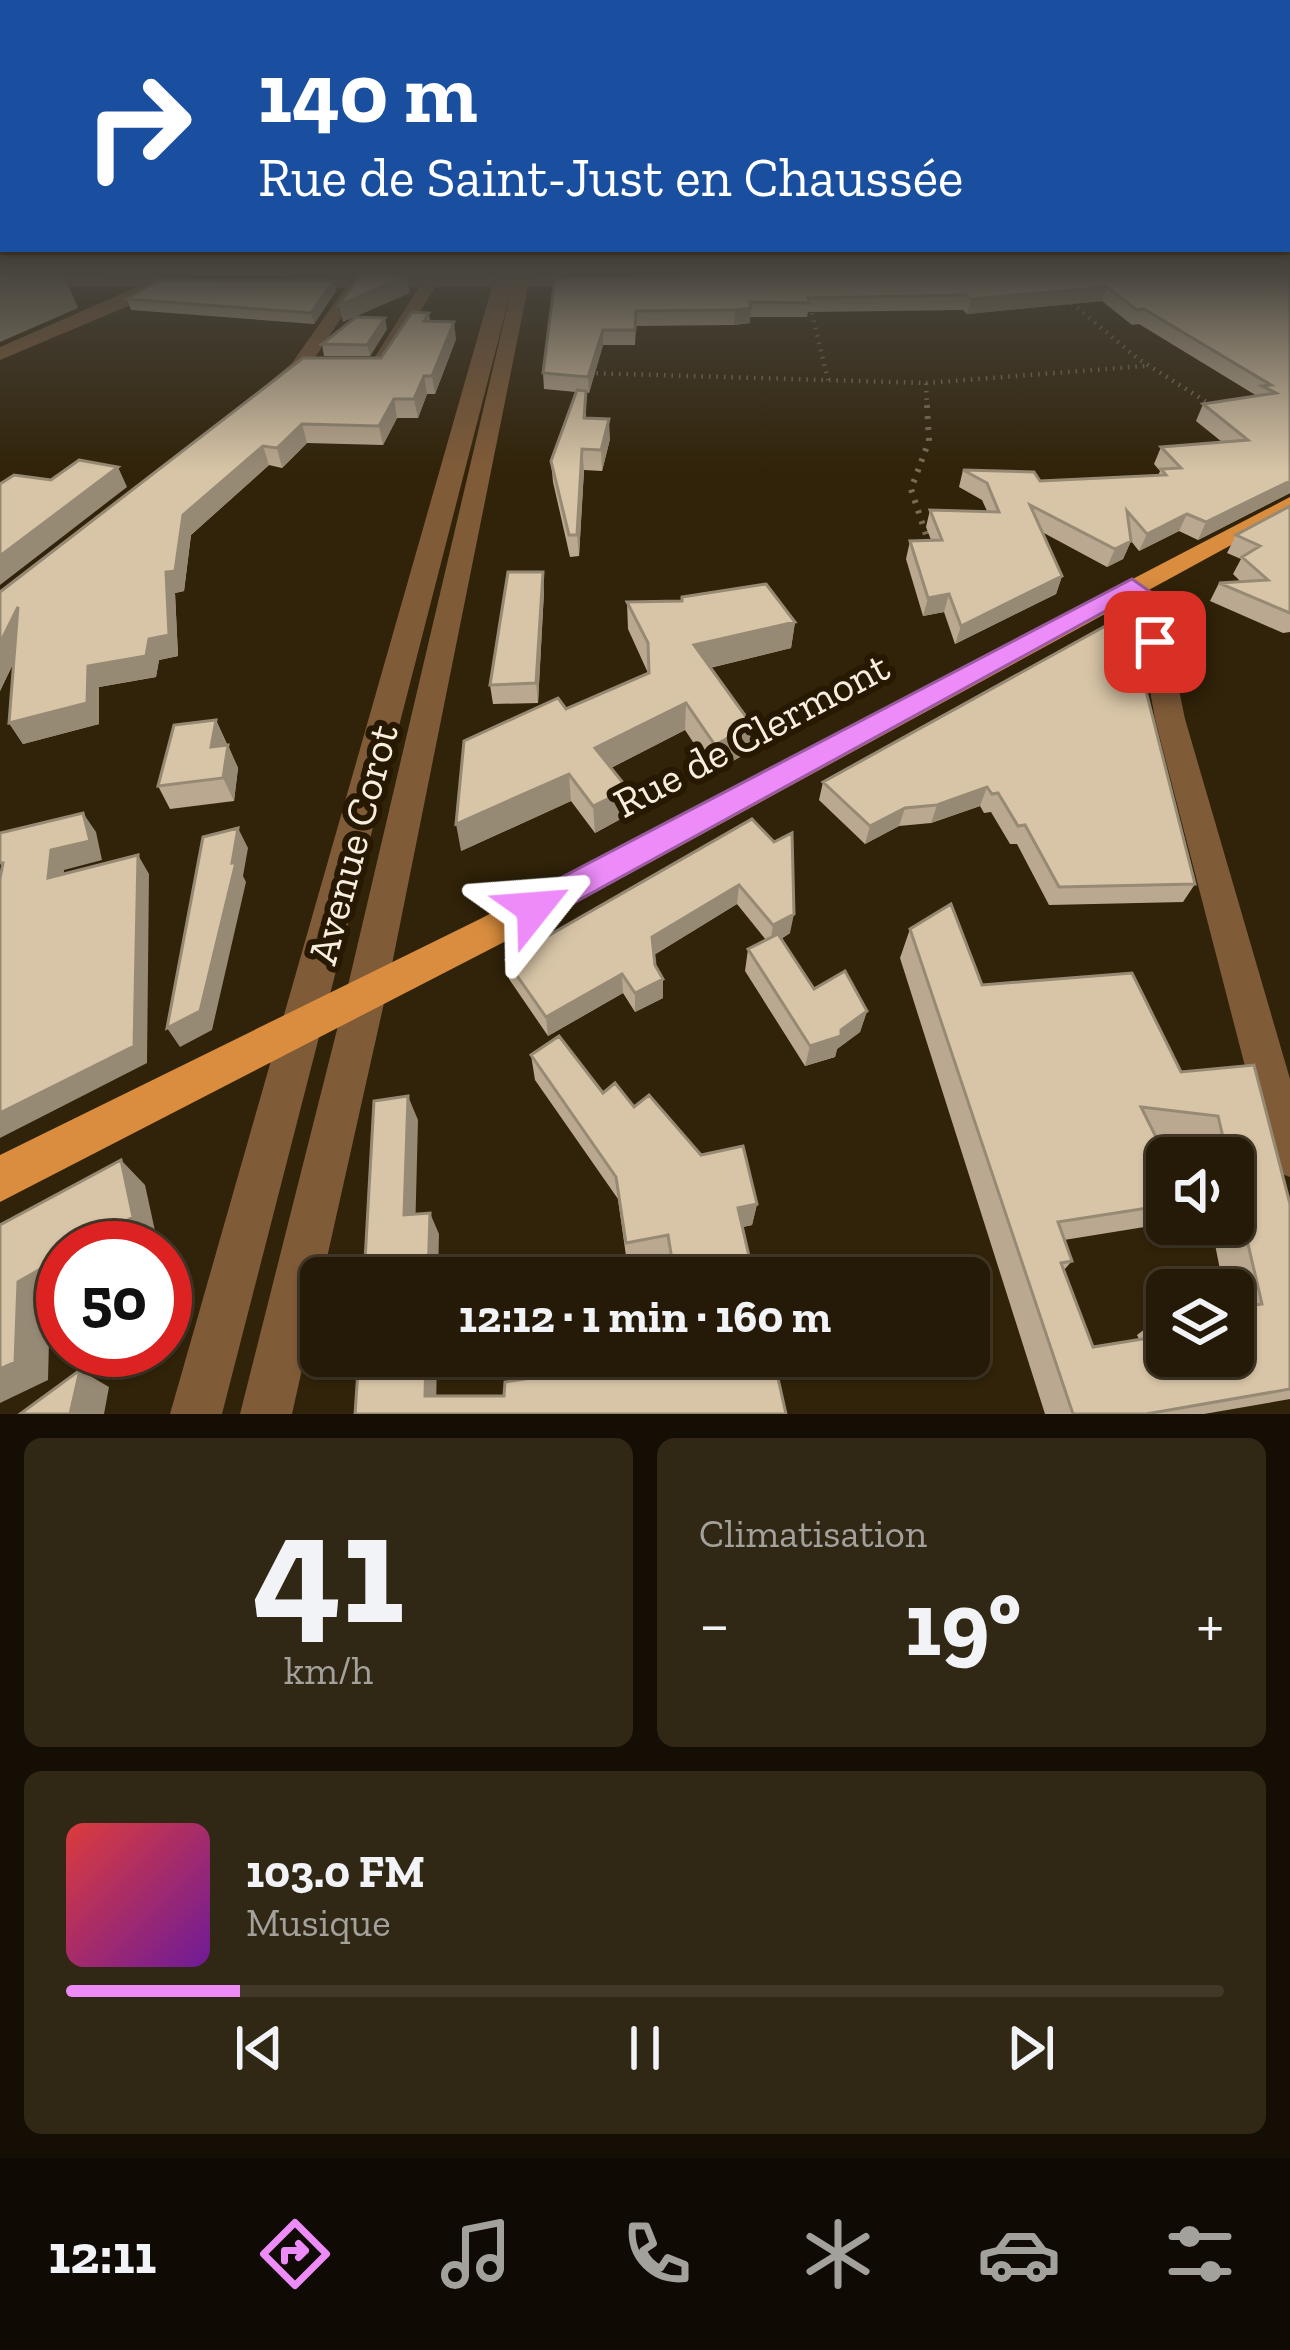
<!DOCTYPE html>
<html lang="fr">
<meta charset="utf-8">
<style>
body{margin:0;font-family:"Zilla Slab",serif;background:#312715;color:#f1f3f6;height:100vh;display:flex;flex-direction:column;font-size:45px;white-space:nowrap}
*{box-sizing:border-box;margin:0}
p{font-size:39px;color:#a3a19b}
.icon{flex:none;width:66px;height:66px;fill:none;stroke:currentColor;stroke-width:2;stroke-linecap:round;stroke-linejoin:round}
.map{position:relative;height:1414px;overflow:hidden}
.side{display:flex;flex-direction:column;gap:24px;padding:24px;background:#140e04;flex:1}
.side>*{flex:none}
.banner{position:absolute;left:0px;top:0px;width:1290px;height:252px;box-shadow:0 3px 9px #0004,0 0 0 3px #423828;background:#1a4fa0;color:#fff;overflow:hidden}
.tools{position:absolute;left:1146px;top:1137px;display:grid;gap:24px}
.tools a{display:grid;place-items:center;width:108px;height:108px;border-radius:18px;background:#251a07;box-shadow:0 3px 9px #0004,0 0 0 3px #423828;font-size:60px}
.speed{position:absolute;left:36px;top:1221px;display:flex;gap:24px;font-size:60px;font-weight:700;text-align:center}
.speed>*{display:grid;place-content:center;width:156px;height:156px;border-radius:50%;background:#251a07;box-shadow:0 3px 9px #0004,0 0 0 3px #423828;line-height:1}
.speed .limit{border:18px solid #d22;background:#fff;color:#111}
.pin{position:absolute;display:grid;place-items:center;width:102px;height:102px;color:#fff;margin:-51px;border-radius:24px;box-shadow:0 6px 18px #0006}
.me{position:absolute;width:132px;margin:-66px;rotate:62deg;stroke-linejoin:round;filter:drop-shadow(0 0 9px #0008)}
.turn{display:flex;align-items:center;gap:42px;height:252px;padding:0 60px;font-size:54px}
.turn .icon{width:156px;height:156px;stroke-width:2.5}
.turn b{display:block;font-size:84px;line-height:102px}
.big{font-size:90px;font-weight:800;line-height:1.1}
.side .tile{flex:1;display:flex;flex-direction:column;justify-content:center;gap:18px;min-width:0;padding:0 42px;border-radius:18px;background:#312715}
.side .dial{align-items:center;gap:0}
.dial b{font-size:156px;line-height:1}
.song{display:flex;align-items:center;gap:36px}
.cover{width:144px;height:144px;border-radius:18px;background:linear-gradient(135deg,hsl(0 70% 55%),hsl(280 70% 35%))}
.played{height:12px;border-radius:6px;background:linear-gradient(90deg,#ed8cf9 15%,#423828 15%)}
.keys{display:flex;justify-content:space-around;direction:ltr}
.heat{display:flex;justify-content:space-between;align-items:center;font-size:66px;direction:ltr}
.side .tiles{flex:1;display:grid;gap:24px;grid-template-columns:1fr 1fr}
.tile:last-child{grid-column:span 2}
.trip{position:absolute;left:300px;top:1257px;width:690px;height:120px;border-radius:18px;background:#251a07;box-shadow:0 3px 9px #0004,0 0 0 3px #423828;font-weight:800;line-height:120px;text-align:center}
.tab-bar{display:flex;height:192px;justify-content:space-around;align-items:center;background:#0f0a03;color:#a3a19b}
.tab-bar .icon{width:84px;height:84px}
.tab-bar .current{color:#ed8cf9}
.tab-bar b{font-size:54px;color:#f1f3f6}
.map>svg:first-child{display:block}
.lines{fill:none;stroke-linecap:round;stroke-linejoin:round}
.path-far1{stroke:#796d57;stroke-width:4.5;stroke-dasharray:1.5 6;stroke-linecap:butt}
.path{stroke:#796d57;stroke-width:6;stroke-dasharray:3 8;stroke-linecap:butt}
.minor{fill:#805b38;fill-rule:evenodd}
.major{fill:#da8d3e;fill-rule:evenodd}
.wall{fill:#baa990;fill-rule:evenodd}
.shaded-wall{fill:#978a75}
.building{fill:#d8c5a7;stroke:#978a75;stroke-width:3;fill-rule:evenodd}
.route{fill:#ed8cf9;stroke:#9a5ba2;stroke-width:3}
.labels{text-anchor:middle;stroke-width:12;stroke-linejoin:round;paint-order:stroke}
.street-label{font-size:42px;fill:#f8eedf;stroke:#271901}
</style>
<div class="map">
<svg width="1290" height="1414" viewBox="0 0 1290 1414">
<rect width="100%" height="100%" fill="#312309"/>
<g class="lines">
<!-- path-far1 -->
<path class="path-far1" d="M 1066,298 L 1137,358 L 1216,408
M 810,306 L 828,380
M 589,373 L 926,383 L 927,408
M 926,383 L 1145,366"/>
<!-- path -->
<path class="path" d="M 927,405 L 929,441 L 911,489 L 930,547
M 1211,405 L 1218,409"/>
<!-- minor -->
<path class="minor" d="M 496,273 L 512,273 L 511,277 L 515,273 L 531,273 L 530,277 L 594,277 L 602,282 L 594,287 L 528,287 L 386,994 L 292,1414 L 240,1414 L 346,994 L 512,287 L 222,1414 L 170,1414 L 492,287 L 435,287 L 391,360 L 382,366 L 373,360 L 419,287 L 361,288 L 306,371 L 277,390 L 267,384 L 292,363 L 345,288 L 294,288 L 286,283 L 294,278 L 495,277 Z
M 0,276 L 192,278 L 200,283 C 182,295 165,283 140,301 L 0,360 L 0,347 L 137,287 L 0,286 Z
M 1133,578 L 1160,598 L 1185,719 L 1290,1079 L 1290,1177 L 1274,1171 L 1268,1155 L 1155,719 L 1134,601 L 1120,586 Z"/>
<!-- major -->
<path class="major" d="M 1290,497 L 1290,513 L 506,941 L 0,1202 L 0,1155 L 480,919 Z"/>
</g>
<!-- wall -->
<path class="wall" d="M 1290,273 L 1290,493 L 1198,540 L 1179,531 L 1139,551 L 1131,541 L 1123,559 L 1107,567 L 1042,532 L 1062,576 L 1056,594 L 955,644 L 944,612 L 923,616 L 906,559 L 910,541 L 931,540 L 926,527 L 930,510 L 987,511 L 982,500 L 959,487 L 963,470 L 1040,481 L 1158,476 L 1160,471 L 1154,464 L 1161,447 L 1222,442 L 1196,421 L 1203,404 L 1257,396 L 1139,324 L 1132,325 L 1102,301 L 967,314 L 963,310 L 808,312 L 807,317 L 750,317 L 750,323 L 734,325 L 636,326 L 635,345 L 603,345 L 589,393 L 586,392 L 586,418 L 610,439 L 602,471 L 584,470 L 579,556 L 570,557 L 553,482 L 551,461 L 576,392 L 544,389 L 543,373 L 555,278 Z
M 334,281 L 336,291 L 314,324 L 131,310 L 127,299 Z
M 429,313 L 430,322 L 456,339 L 435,394 L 427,394 L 418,418 L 397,418 L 383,445 L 307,443 L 282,468 L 269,465 L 191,535 L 184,591 L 175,593 L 178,656 L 159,660 L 156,677 L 99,687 L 99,724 L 23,744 L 9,723 L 14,662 L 0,691 L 0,592 L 381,358 Z
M 387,329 L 370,356 L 324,356 L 322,344 Z
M 1290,506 L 1290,632 L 1283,633 L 1210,601 L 1219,583 L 1241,582 L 1233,574 L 1241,559 L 1227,553 L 1236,535 Z
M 544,591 L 538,703 L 493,704 L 490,685 Z
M 627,602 L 795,622 L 791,648 L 710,668 L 749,752 L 713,772 L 685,730 L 611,768 L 628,789 L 628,815 L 595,833 L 571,801 L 461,851 L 566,709 L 648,673 L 628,629 Z
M 1144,683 L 1195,884 L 1183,902 L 1049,905 L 1017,844 L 1010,844 L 991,812 L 984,813 L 980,806 L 931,823 L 899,826 L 865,844 L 819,800 L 823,782 Z
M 216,720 L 238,768 L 234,801 L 170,809 L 158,786 Z
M 752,819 L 790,933 L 781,939 L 814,989 L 867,1011 L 860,1032 L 837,1049 L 835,1057 L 805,1066 L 745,971 L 748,949 L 766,940 L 737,904 L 654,955 L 655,965 L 663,979 L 663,998 L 635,1012 L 623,993 L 548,1036 L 509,979 L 506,960 Z
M 910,929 L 982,985 L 1181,1072 L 1290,1204 L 1290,1399 L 1204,1414 L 1045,1414 L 900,958 ZM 1156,1137 L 1193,1141 L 1197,1158 L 1233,1158 L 1233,1224 L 1211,1224 L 1224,1290 L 1233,1290 L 1233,1356 L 1167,1356 L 1167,1316 L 1162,1316 L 1137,1335 L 1139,1339 L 1093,1347 L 1064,1270 L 1072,1261 L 1064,1240 L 1163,1224 L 1167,1220 L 1167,1159 Z
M 531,1055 L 603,1093 L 634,1107 L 701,1155 L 757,1204 L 752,1225 L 743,1227 L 754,1278 L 671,1278 L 667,1255 L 627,1263 L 618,1199 L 535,1080 Z"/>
<!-- shaded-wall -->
<path class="shaded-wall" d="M 29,273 L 63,273 L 78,308 L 0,342 L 0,284 Z
M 407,276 L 410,293 L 343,322 L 339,305 Z
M 334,281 L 336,291 L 314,324 L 311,313 Z
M 1107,287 L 1102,301 L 967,314 L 971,299 Z
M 751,308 L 750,323 L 734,325 L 735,310 Z
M 385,318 L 387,329 L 370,356 L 367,345 Z
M 454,322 L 456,339 L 435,394 L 432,376 Z
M 603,330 L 603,345 L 589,393 L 588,377 Z
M 424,376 L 427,394 L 418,418 L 414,399 Z
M 394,399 L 397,418 L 383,445 L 379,426 Z
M 609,419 L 610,439 L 602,471 L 601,450 Z
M 302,424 L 307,443 L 282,468 L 277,448 Z
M 263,446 L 269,465 L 191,535 L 184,591 L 175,593 L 178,656 L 159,660 L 156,677 L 99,687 L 99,724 L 23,744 L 9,723 L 88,666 L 149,639 L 183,515 Z
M 582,449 L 584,470 L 579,556 L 577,535 Z
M 118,467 L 127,487 L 0,585 L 0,556 Z
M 1290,481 L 1290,493 L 1198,540 L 1206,522 Z
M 1187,514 L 1179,531 L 1139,551 L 1147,534 Z
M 1131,541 L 1123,559 L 1107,567 L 1115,549 Z
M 543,572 L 544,591 L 538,703 L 536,683 Z
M 1062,576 L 1056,594 L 955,644 L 961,626 Z
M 949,594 L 944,612 L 923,616 L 928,598 Z
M 18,607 L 30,628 L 0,691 L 0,643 Z
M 795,622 L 791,648 L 692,672 L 694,645 Z
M 686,703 L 685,730 L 597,775 L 595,748 Z
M 216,720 L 226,743 L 222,770 L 211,747 Z
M 752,725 L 749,752 L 713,772 L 715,745 Z
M 228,745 L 238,768 L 234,801 L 223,778 Z
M 569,774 L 571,801 L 461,851 L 456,824 Z
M 987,787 L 980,806 L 931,823 L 937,805 Z
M 628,789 L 628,815 L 595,833 L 593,806 Z
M 905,808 L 899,826 L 865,844 L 870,826 Z
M 83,813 L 96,832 L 102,860 L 64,870 L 62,898 L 48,878 L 51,850 Z
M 238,828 L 248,848 L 243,876 L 246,882 L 212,1030 L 180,1047 L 167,1028 L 232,863 Z
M 138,855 L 149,874 L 147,1063 L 0,1138 L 0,1113 Z
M 739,885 L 737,904 L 652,956 L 652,937 Z
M 794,914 L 790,933 L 770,945 L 773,925 Z
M 622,974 L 623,993 L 548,1036 L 546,1017 Z
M 663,979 L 663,998 L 635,1012 L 635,993 Z
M 867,1011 L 860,1032 L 837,1049 L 835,1057 L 805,1066 L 810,1046 L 841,1030 Z
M 408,1096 L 418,1120 L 415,1236 L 404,1215 Z
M 121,1160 L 145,1185 L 157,1240 L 144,1248 L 78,1248 Z
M 757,1204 L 752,1225 L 734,1229 L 738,1208 Z
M 430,1213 L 439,1234 L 438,1278 L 428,1278 Z
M 63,1256 L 63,1295 L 50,1303 L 48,1380 L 0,1403 L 0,1369 L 18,1282 Z
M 426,1356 L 437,1356 L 436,1411 L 425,1396 Z
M 80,1370 L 109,1387 L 104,1414 L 70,1414 Z"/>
<!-- building -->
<path class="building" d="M 0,273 L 29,273 L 0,284 Z
M 853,273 L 1290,273 L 1290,481 L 1206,522 L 1187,514 L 1147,534 L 1127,511 L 1131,541 L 1115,549 L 1030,505 L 1062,576 L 961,626 L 949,594 L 928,598 L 910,541 L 942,540 L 930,510 L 999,512 L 987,483 L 963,470 L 1034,472 L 1040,481 L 1166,475 L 1161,469 L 1181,468 L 1161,447 L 1248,440 L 1203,404 L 1276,393 L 1262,386 L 1271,385 L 1144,309 L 1137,310 L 1107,287 L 971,299 L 967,295 L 808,298 L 809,303 L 750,302 L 751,308 L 735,310 L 636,311 L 635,330 L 603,330 L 588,377 L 543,373 L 555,278 Z
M 360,275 L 407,276 L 339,305 Z
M 159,280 L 334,281 L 311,313 L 127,299 Z
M 412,312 L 429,313 L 424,321 L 454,322 L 432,376 L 424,376 L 414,399 L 394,399 L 379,426 L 302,424 L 277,448 L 263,446 L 183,515 L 175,571 L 166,572 L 169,635 L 149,639 L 146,656 L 88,666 L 87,703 L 9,723 L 18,607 L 0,643 L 0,592 L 303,358 L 381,358 Z
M 356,317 L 385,318 L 367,345 L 322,344 Z
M 577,390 L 586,391 L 584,418 L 609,419 L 601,450 L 582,449 L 577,535 L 569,535 L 551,461 Z
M 79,460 L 118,467 L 0,556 L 0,484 L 14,475 L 51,480 Z
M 1290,506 L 1290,613 L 1219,583 L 1268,580 L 1242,557 L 1260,546 L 1236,535 Z
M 508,572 L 543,572 L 536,683 L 490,685 Z
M 766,584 L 795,622 L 694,645 L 752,725 L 715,745 L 686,703 L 595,748 L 628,789 L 593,806 L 569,774 L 456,824 L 464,741 L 558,698 L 566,709 L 649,673 L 648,643 L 627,602 L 682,601 L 682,597 Z
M 1138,608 L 1144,683 L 1195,884 L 1059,887 L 1025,825 L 1018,826 L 998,793 L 992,794 L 987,787 L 937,805 L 905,808 L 870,826 L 823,782 Z
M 216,720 L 211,747 L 228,745 L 223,778 L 158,786 L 174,725 Z
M 83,813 L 90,841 L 51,850 L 48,878 L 138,855 L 134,1046 L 0,1113 L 0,879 L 3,863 L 0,863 L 0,833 Z
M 752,819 L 774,842 L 792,833 L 794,914 L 773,925 L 739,885 L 652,937 L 655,965 L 663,979 L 635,993 L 622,974 L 546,1017 L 506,960 Z
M 238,828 L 232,863 L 236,862 L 200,1011 L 167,1028 L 203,837 Z
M 951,904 L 982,985 L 1132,973 L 1181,1072 L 1254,1065 L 1290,1204 L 1290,1389 L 1146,1414 L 1073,1414 L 910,929 ZM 1141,1107 L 1218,1116 L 1228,1158 L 1233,1158 L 1233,1180 L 1262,1304 L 1233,1308 L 1233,1356 L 1167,1356 L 1167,1335 L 1093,1347 L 1061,1263 L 1072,1261 L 1058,1222 L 1167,1205 L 1167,1159 Z
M 778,934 L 814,989 L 845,971 L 867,1011 L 841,1030 L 841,1036 L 810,1046 L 748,949 Z
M 559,1036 L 603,1093 L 615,1083 L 634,1107 L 649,1095 L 701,1155 L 743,1146 L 757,1204 L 738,1208 L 754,1278 L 675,1278 L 668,1235 L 626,1243 L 616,1177 L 531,1055 Z
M 408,1096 L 404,1215 L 430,1213 L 428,1278 L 364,1278 L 374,1101 Z
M 121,1160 L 133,1217 L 78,1248 L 63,1248 L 63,1256 L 18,1282 L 15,1362 L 0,1369 L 0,1225 Z
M 359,1356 L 426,1356 L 425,1396 L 504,1396 L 505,1382 L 676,1356 L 773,1356 L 786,1414 L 355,1414 Z
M 80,1370 L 70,1414 L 20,1414 Z"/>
<!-- sky -->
<linearGradient id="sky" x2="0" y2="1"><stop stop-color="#1b1305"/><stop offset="0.58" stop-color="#48453e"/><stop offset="1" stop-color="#48453e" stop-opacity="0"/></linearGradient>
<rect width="1290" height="471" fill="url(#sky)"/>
<!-- route -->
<path class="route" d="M 1132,579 L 1159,598 L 1168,642 L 1164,647 L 1146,647 L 1131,597 L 546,918 L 534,922 L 522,918 L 517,908 L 522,898 Z"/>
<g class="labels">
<!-- street labels -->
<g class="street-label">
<text transform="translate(751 734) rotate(-28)" y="15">Rue de Clermont</text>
<text transform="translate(352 844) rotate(-75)" y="15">Avenue Corot</text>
</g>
</g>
</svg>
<div class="tools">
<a><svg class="icon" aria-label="sound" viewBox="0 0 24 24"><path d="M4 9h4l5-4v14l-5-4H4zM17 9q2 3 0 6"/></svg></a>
<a><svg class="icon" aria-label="layers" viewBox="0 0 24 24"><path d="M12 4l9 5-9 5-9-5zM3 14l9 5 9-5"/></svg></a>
</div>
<div class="speed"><div class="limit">50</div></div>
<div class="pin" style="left:1155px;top:642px;background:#d93025"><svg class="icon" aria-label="arrive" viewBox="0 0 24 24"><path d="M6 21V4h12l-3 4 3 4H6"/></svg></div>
<svg class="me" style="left:534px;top:908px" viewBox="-20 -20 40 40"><path d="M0-17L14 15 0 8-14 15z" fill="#ed8cf9" stroke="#fff" stroke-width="4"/></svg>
<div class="trip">12:12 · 1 min · 160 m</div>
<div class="banner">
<div class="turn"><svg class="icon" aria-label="right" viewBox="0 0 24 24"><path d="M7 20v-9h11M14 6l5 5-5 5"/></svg><div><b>140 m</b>Rue de Saint-Just en Chaussée</div></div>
</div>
</div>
<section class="side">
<div class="tiles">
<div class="tile dial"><b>41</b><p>km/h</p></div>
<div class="tile"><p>Climatisation</p>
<div class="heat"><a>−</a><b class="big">19°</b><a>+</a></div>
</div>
<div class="tile">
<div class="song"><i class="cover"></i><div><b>103.0 FM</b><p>Musique</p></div></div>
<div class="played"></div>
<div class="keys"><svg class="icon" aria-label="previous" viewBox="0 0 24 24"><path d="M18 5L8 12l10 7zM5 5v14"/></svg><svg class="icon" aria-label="pause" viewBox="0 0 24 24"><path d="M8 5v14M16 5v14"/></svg><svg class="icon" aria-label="next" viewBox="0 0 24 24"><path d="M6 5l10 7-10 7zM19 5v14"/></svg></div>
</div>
</div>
</section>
<nav class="tab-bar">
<b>12:11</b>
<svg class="icon current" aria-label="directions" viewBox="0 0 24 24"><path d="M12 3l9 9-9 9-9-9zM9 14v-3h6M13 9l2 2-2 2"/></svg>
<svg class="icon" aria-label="music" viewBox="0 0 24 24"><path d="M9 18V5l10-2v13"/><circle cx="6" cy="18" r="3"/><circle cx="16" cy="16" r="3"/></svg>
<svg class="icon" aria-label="phone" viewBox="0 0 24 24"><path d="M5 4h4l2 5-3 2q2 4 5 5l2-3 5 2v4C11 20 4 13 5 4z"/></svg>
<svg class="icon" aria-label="climate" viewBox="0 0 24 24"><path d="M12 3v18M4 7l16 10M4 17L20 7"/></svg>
<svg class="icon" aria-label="car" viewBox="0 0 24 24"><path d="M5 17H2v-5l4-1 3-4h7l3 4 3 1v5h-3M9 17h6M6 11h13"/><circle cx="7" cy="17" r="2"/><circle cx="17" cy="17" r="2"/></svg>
<svg class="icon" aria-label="filters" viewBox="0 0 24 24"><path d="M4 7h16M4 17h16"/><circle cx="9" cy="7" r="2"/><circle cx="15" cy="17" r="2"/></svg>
</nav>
